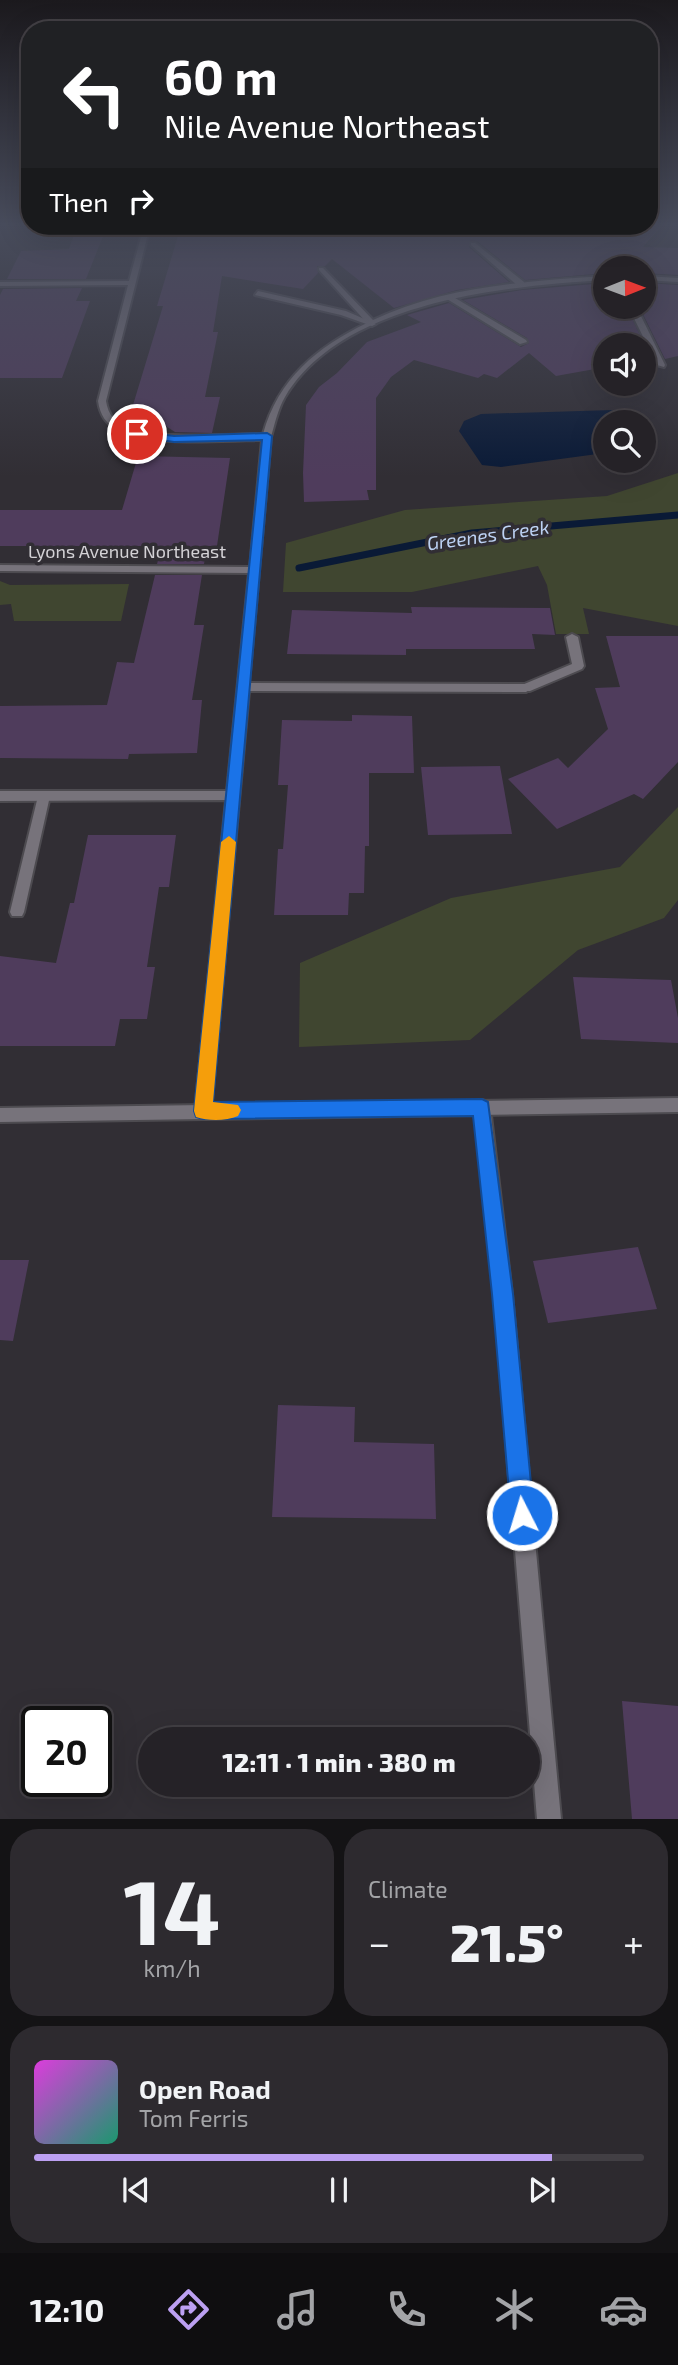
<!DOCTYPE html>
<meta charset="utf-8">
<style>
body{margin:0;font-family:"Exo 2",sans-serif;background:#2d2a2f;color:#f1f3f6;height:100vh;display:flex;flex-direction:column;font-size:26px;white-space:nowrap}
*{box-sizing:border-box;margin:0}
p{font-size:23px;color:#a3a4a7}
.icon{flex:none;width:38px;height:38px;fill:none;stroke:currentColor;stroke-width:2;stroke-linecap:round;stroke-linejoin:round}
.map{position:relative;height:1819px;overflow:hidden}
.drawer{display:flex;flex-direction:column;gap:10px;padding:10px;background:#141315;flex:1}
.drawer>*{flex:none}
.guide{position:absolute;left:21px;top:21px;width:637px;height:214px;border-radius:28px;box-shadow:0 7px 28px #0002,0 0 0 2px #423f44;background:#202124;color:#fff;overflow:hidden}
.needle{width:46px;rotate:89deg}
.tools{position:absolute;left:593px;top:256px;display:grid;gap:14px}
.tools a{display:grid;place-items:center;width:63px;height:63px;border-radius:50%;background:#252227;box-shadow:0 7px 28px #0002,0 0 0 2px #423f44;font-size:35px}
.speed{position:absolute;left:21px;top:1706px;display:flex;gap:14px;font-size:35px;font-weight:700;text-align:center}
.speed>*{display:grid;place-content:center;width:91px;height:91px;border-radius:50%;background:#252227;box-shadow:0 7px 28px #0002,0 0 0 2px #423f44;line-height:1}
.speed .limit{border:4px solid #111;border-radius:10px;background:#fff;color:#111}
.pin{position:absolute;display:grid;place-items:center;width:60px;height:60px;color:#fff;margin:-30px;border:4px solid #fff;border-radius:50%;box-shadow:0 2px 7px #0007}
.me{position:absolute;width:77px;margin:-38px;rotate:355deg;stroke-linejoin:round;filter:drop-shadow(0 0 5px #0008)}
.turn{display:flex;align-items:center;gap:24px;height:147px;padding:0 28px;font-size:32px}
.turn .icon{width:91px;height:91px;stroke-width:2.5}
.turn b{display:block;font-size:49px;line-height:60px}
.then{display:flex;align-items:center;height:66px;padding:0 28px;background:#0003;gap:14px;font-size:26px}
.big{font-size:52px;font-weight:800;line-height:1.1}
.drawer .widget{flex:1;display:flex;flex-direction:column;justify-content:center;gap:10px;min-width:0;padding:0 24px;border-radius:28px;background:#2d2a2f}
.drawer .dial{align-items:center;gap:0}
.dial b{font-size:91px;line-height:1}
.song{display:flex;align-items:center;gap:21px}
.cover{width:84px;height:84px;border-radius:10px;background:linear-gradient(135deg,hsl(300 70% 55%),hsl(160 70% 35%))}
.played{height:7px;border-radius:4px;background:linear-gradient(90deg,#bca0f2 85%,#423f44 85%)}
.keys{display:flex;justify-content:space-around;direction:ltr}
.heat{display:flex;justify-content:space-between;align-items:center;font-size:38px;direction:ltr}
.drawer .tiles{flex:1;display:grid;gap:10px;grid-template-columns:1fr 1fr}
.widget:last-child{grid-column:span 2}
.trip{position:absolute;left:138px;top:1727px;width:402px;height:70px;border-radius:35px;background:#252227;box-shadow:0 7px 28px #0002,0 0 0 2px #423f44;font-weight:800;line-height:70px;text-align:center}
.dock{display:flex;height:112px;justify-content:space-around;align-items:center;background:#0f0e10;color:#a3a4a7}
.dock .icon{width:49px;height:49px}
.dock .on{color:#bca0f2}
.dock b{font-size:32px;color:#f1f3f6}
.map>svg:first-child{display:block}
.green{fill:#404630}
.water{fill:#0a1a36}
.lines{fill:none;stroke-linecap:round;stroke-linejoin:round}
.stream{stroke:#0a1a36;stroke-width:7}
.building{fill:#4f3c5c}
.service-casing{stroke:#4d4b50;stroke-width:4}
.minor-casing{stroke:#4d4b50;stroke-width:4}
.tertiary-casing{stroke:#4d4b50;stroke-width:4}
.service{fill:#77737b;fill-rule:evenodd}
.minor{fill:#77737b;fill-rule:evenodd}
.tertiary{fill:#77737b;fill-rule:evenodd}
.route{fill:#1a73e8;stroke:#114b97;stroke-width:2}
.slow{fill:#f59e0b}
.labels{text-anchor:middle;stroke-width:7;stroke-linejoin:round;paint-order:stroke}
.far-street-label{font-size:18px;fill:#d4d2d6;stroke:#312e34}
.far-water-label{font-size:19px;font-style:italic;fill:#bdd2f4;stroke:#312e34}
</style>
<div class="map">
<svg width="678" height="1819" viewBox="0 0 678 1819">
<rect width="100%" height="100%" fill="#312e34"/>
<!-- green -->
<path class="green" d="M 678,473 L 678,626 L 583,608 L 589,634 L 556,634 L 547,585 L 538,566 L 412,592 L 283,592 L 286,543 L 405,510 L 607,496 Z
M 0,581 L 10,585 L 129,584 L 121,621 L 14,621 L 11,604 L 0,605 Z
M 678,807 L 678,900 L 664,918 L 578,950 L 470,1040 L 299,1047 L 300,963 L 451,898 L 620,867 Z"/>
<!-- water -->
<path class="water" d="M 613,410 L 630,414 L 641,422 L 606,422 L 605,453 L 501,467 L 482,465 L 459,431 L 464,421 L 481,414 Z"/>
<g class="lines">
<!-- stream -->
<path class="stream" d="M 299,568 L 472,533 L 678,515"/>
</g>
<!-- building -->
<path class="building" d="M 77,226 L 107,226 L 86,279 L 7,279 L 21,251 L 69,249 Z
M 181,226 L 661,226 L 643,247 L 678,248 L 678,275 L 644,273 L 644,268 L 606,268 L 606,273 L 525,280 L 477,241 L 471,240 L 469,247 L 509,282 L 457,290 L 394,308 L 332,259 L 325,266 L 317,266 L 318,273 L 303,289 L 222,276 L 213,332 L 218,332 L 205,397 L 220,397 L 212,433 L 175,432 L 133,405 L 163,306 L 157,306 Z
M 606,283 L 606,306 L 626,306 L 653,362 L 644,364 L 644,345 L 606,345 L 606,367 L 556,376 L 529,353 L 497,378 L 484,374 L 478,378 L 414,360 L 391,377 L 376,398 L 376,490 L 367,490 L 369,500 L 304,502 L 303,473 L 306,405 L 319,387 L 337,373 L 367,342 L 421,322 L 407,315 L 449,303 L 521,347 L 529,343 L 527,338 L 463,300 L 522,290 Z
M 644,283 L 678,285 L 678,356 L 665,359 L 639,306 L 644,306 Z
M 82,288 L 76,301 L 90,301 L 62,378 L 0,378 L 0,295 L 3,289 Z
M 138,456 L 230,458 L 217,546 L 207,546 L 204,564 L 157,564 L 162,546 L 0,546 L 0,510 L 122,510 Z
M 155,575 L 202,575 L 194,625 L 204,625 L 192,700 L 202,700 L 197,753 L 129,754 L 128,759 L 0,758 L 0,706 L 107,705 L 117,662 L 134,663 Z
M 411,607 L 550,608 L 555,635 L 532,634 L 535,649 L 406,649 L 406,655 L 287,654 L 292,610 L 412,613 Z
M 606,636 L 678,636 L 678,762 L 643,799 L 634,794 L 557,829 L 508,779 L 558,758 L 568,768 L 608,729 L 595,688 L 620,687 Z
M 352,715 L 412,716 L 414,773 L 369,773 L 369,846 L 365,846 L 364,893 L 349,893 L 348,915 L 274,915 L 278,849 L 283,849 L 288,785 L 278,785 L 282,720 L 352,721 Z
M 500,766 L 512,834 L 428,835 L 421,767 Z
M 88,835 L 176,835 L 169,887 L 159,887 L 147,967 L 155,967 L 147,1019 L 120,1019 L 115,1046 L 0,1046 L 0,956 L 56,963 L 70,903 L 74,903 Z
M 573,977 L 671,980 L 678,1018 L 678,1043 L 581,1039 Z
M 638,1247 L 657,1309 L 548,1323 L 533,1261 Z
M 0,1260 L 29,1260 L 13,1341 L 0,1340 Z
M 278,1405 L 355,1407 L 354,1442 L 434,1444 L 436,1519 L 272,1517 Z
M 622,1701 L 678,1706 L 678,1819 L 632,1819 Z"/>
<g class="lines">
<!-- service casing -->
<g class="service-casing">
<path id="service" d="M 471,243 L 475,243 L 524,282 L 524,286 L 518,286 L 471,245 Z
M 258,291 L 346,311 L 376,324 L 372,326 L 341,315 L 255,295 Z
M 450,295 L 526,340 L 527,342 L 520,344 L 447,299 L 447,295 Z
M 628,306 L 636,306 L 665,365 L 664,367 L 657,365 Z
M 572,634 L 578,637 L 584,666 L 582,669 L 530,691 L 522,691 L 522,685 L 572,664 L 566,637 Z
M 44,791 L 50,796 L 24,912 L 22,916 L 12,916 L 10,912 L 38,796 Z
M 482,1100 L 488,1102 L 490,1107 L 512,1294 L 561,1819 L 537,1819 L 494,1294 L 474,1107 L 476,1102 Z"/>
</g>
<!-- minor casing -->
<g class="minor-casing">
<path id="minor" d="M 144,226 L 150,226 L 106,401 C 108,414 115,424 129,428 C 160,440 227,434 263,434 C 278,379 317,347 367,323 L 319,270 L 319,268 L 323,268 L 373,320 C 444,286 528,281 606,276 L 606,280 C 506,286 342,301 285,397 C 278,409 275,423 271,437 L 249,683 L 526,684 L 532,688 L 526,692 L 249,691 L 211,1111 L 209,1116 L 203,1118 L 197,1116 L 195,1111 L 226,800 L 0,801 L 0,791 L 227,791 L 249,573 L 0,571 L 0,565 L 250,567 L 262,440 C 225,440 151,447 119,431 C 106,424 100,415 98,401 L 128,285 L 0,286 L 0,282 L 129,281 Z
M 644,276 L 678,278 L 678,282 L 644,280 Z"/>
</g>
<!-- tertiary casing -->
<g class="tertiary-casing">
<path id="tertiary" d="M 678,1098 L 678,1112 L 0,1122 L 0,1108 Z"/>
</g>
<!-- service -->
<use href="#service" class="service"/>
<!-- minor -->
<use href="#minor" class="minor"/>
<!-- tertiary -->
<use href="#tertiary" class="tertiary"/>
</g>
<!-- sky -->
<linearGradient id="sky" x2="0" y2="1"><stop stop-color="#1b191d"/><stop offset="0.47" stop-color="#484c5c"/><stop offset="1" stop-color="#484c5c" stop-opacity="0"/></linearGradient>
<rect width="678" height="477" fill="url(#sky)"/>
<!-- route -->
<path class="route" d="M 137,431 L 174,436 L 267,433 L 272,436 L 213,1102 L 482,1099 L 488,1102 L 513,1294 L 534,1515 L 531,1523 L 522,1527 L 514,1523 L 511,1515 L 492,1294 L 473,1116 L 203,1119 L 196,1117 L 194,1111 L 262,440 L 174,442 L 134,436 L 132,434 Z"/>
<!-- slow -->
<path class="slow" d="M 229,836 L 236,842 L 213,1102 L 238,1105 L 241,1110 L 238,1116 C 226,1121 208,1121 196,1117 L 194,1111 L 221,842 Z"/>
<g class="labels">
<!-- far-street labels -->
<g class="far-street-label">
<text x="127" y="558">Lyons Avenue Northeast</text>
</g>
<!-- far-water labels -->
<g class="far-water-label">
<text transform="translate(488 535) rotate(-8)" y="7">Greenes Creek</text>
</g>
</g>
</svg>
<div class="tools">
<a><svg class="needle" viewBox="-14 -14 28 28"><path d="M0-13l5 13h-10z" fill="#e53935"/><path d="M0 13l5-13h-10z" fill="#a3a4a7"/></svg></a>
<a><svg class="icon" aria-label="sound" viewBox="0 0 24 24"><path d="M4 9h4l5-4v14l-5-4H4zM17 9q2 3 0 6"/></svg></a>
<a><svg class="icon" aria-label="search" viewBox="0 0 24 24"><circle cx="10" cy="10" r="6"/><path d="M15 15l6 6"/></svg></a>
</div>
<div class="speed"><div class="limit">20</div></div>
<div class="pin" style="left:137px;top:434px;background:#d93025"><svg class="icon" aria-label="arrive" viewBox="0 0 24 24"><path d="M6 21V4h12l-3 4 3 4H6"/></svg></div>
<svg class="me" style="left:522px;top:1515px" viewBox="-20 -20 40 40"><circle r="17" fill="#1a73e8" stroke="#fff" stroke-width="3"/><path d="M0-11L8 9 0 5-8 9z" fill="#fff"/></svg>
<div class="trip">12:11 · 1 min · 380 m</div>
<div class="guide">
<div class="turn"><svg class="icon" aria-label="left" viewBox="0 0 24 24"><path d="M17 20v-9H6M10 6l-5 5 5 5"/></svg><div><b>60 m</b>Nile Avenue Northeast</div></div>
<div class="then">Then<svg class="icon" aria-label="right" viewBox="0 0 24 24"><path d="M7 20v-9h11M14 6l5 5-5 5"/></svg></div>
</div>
</div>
<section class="drawer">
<div class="tiles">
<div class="widget dial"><b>14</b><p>km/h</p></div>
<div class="widget"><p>Climate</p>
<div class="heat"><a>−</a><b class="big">21.5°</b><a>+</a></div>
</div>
<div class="widget">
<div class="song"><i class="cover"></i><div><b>Open Road</b><p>Tom Ferris</p></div></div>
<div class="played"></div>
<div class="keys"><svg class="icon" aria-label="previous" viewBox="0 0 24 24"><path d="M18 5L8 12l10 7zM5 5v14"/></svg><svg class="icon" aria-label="pause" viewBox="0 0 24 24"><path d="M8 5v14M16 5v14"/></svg><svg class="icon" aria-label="next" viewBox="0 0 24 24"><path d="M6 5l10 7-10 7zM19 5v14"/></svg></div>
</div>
</div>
</section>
<nav class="dock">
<b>12:10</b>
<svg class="icon on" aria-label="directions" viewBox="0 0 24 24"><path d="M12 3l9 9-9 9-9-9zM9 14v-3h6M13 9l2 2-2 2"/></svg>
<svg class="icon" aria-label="music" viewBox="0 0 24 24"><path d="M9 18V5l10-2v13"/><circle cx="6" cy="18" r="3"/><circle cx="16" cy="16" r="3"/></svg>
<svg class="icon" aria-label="phone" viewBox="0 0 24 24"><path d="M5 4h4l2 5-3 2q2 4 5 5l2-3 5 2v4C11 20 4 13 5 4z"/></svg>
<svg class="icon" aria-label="climate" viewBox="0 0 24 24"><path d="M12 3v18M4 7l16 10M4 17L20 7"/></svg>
<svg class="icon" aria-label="car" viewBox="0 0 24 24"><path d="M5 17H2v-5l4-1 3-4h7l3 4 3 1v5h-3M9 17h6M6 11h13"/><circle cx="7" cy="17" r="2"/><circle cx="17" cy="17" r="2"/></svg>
</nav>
